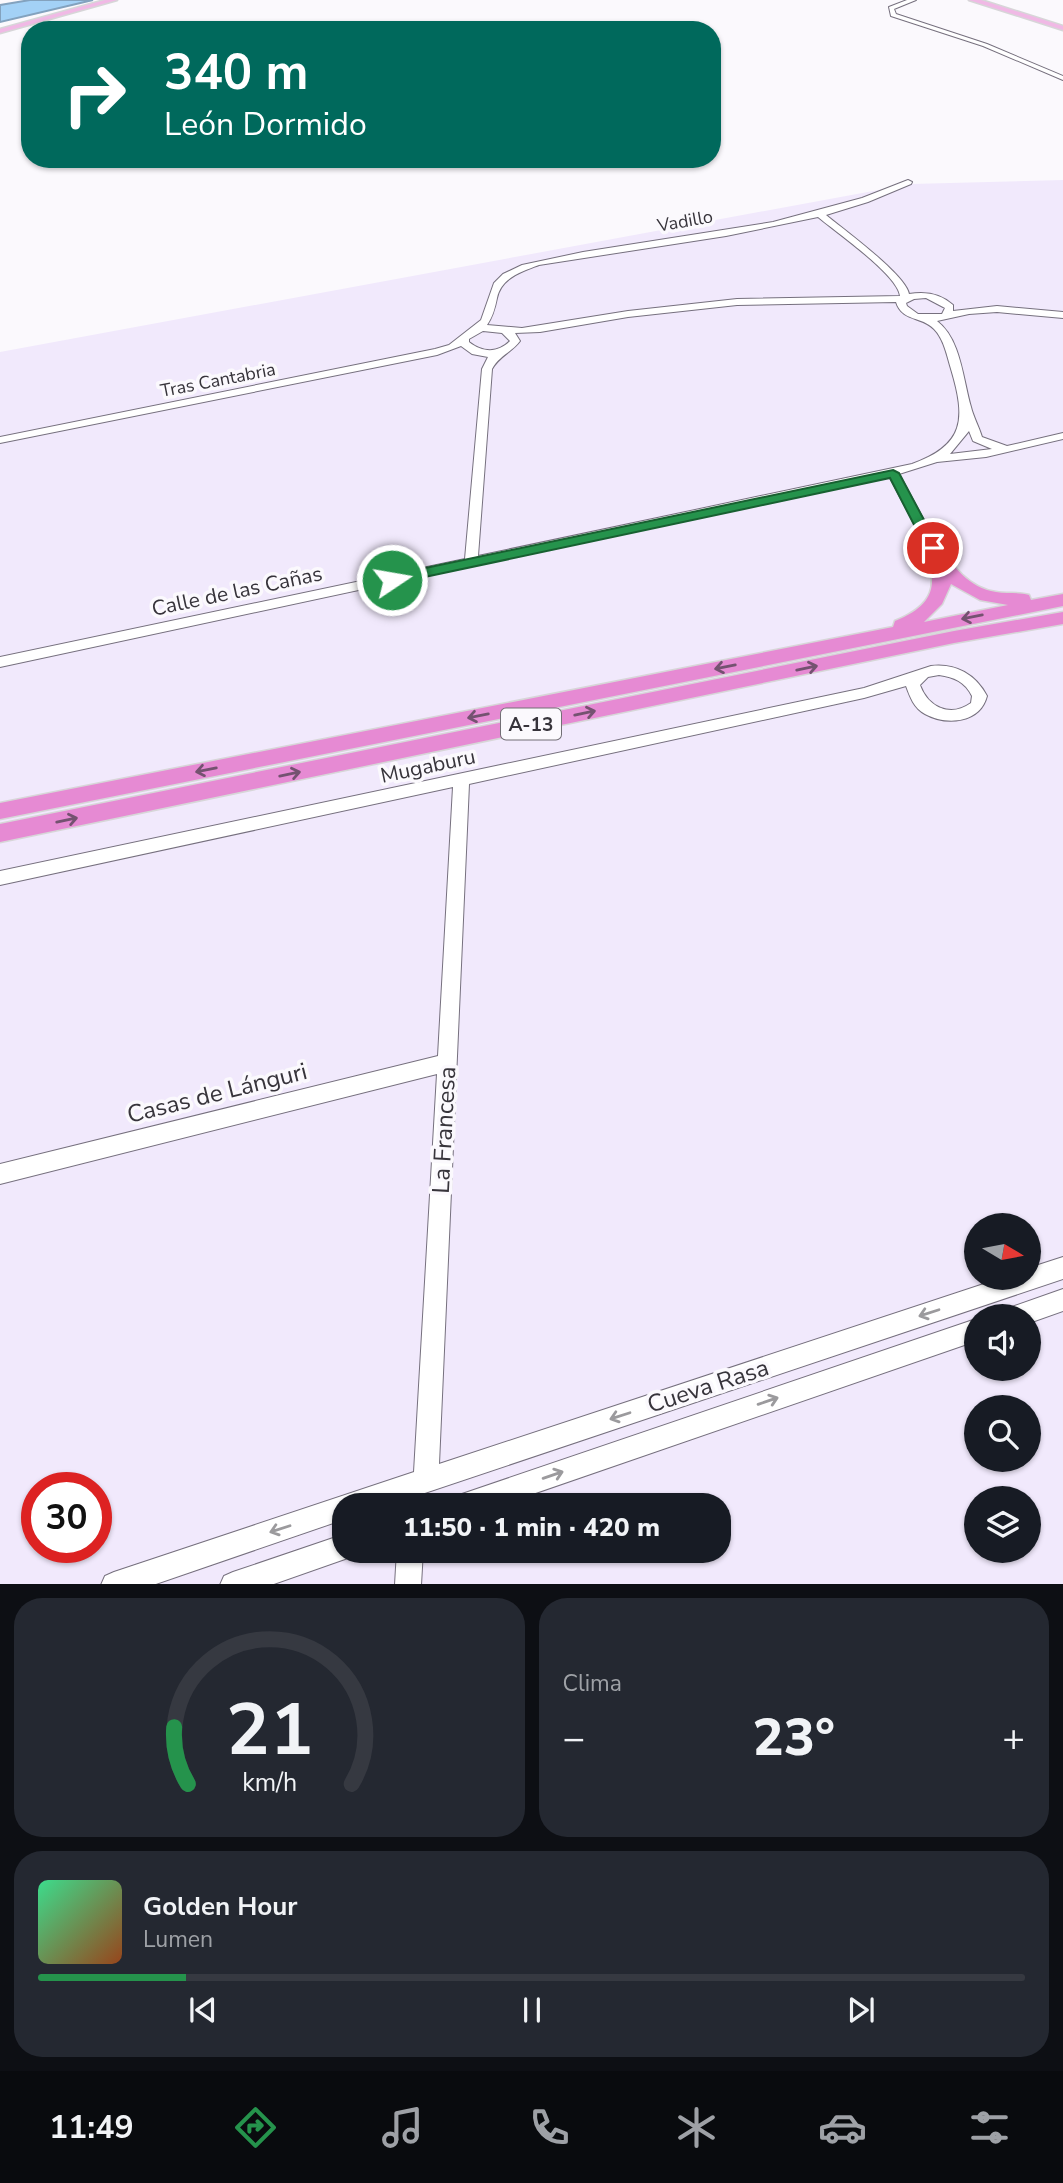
<!DOCTYPE html>
<html lang="es">
<meta charset="utf-8">
<style>
body{margin:0;font-family:"Nunito Sans",sans-serif;background:#242831;color:#f1f3f6;height:100vh;display:flex;flex-direction:column;font-size:26px;white-space:nowrap}
*{box-sizing:border-box;margin:0}
p{font-size:23px;color:#9ea1a6}
.icon{flex:none;width:38px;height:38px;fill:none;stroke:currentColor;stroke-width:2;stroke-linecap:round;stroke-linejoin:round}
.map{position:relative;height:1584px;overflow:hidden}
.drawer{display:flex;flex-direction:column;gap:14px;padding:14px;background:#0d0f14;flex:1}
.drawer>*{flex:none}
.banner{position:absolute;left:21px;top:21px;width:700px;height:147px;border-radius:28px;box-shadow:0 2px 5px #0004;background:#00695c;color:#fff;overflow:hidden}
.needle{width:46px;rotate:100deg}
.tools{position:absolute;left:964px;top:1213px;display:grid;gap:14px}
.tools a{display:grid;place-items:center;width:77px;height:77px;border-radius:50%;background:#171b24;box-shadow:0 2px 5px #0004;font-size:35px}
.speed{position:absolute;left:21px;top:1472px;display:flex;gap:14px;font-size:35px;font-weight:700;text-align:center}
.speed>*{display:grid;place-content:center;width:91px;height:91px;border-radius:50%;background:#171b24;box-shadow:0 2px 5px #0004;line-height:1}
.speed .limit{border:10px solid #d22;background:#fff;color:#111}
.pin{position:absolute;display:grid;place-items:center;width:60px;height:60px;color:#fff;margin:-30px;border:4px solid #fff;border-radius:50%;box-shadow:0 2px 7px #0007}
.me{position:absolute;width:77px;margin:-38px;rotate:78deg;stroke-linejoin:round;filter:drop-shadow(0 0 5px #0008)}
.turn{display:flex;align-items:center;gap:24px;height:147px;padding:0 28px;font-size:32px}
.turn .icon{width:91px;height:91px;stroke-width:2.5}
.turn b{display:block;font-size:49px;line-height:60px}
.big{font-size:52px;font-weight:800;line-height:1.1}
.drawer .tile{flex:1;display:flex;flex-direction:column;justify-content:center;gap:10px;min-width:0;padding:0 24px;border-radius:28px;background:#242831}
.drawer .dial{align-items:center;gap:0}
.dial svg{height:182px;overflow:visible;fill:none;stroke:#363941;stroke-width:7;stroke-linecap:round;text-anchor:middle}
.dial text{fill:#f1f3f6;stroke:none}
.song{display:flex;align-items:center;gap:21px}
.cover{width:84px;height:84px;border-radius:10px;background:linear-gradient(135deg,hsl(150 70% 55%),hsl(20 70% 35%))}
.played{height:7px;border-radius:4px;background:linear-gradient(90deg,#25934c 15%,#363941 15%)}
.keys{display:flex;justify-content:space-around;direction:ltr}
.heat{display:flex;justify-content:space-between;align-items:center;font-size:38px;direction:ltr}
.drawer .tiles{flex:1;display:grid;gap:14px;grid-template-columns:1fr 1fr}
.tile:last-child{grid-column:span 2}
.trip{position:absolute;left:332px;top:1493px;width:399px;height:70px;border-radius:28px;background:#171b24;box-shadow:0 2px 5px #0004;font-weight:800;line-height:70px;text-align:center}
.menu{display:flex;height:112px;justify-content:space-around;align-items:center;background:#090b0e;color:#9ea1a6}
.menu .icon{width:49px;height:49px}
.menu .active{color:#25934c}
.menu b{font-size:32px;color:#f1f3f6}
.map>svg:first-child{display:block}
.built{fill:#f1e9fc;fill-rule:evenodd}
.water{fill:#a3d1f6;stroke:#83a2be;stroke-width:2}
.lines{fill:none;stroke-linecap:round;stroke-linejoin:round}
.minor-casing{stroke:#76707e;stroke-width:2}
.major-casing{stroke:#d7d6d8;stroke-width:3}
.highway-casing{stroke:#d7d6d8;stroke-width:3}
.minor{fill:#fff;fill-rule:evenodd}
.major{fill:#f0b9e5;fill-rule:evenodd}
.highway{fill:#e68ad3;fill-rule:evenodd}
.oneway{stroke:#745270}
.oneway2{stroke:#9b9a9d}
.route{fill:#25934c;stroke:#186031;stroke-width:2}
.labels{text-anchor:middle;stroke-width:7;stroke-linejoin:round;paint-order:stroke}
.far-street-label{font-size:18px;fill:#37343b;stroke:#fbf9fd}
.shield{fill:#fbf9fd;stroke:#726f75;stroke-width:2}
.shield-label{font-size:19px;font-weight:bold;fill:#37343b}
.street-label{font-size:21px;fill:#37343b;stroke:#fbf9fd}
.near-street-label{font-size:24px;fill:#37343b;stroke:#fbf9fd}
</style>
<div class="map">
<svg width="1063" height="1585" viewBox="0 0 1063 1585">
<rect width="100%" height="100%" fill="#fbf9fd"/>
<!-- built -->
<path class="built" d="M 1063,180 L 1063,1584 L 0,1585 L 0,352 L 911,184 ZM 976,1225 L 1029,1225 L 1029,1278 L 976,1278 ZM 976,1316 L 1029,1316 L 1029,1368 L 976,1368 ZM 976,1407 L 1029,1407 L 1029,1460 L 976,1460 ZM 37,1488 L 96,1488 L 96,1547 L 37,1547 ZM 976,1498 L 1029,1498 L 1029,1550 L 976,1550 ZM 345,1505 L 719,1505 L 719,1550 L 345,1550 Z"/>
<!-- water -->
<path class="water" d="M 30,0 L 93,0 L 0,22 L 0,5 Z"/>
<g class="lines">
<!-- minor casing -->
<g class="minor-casing">
<path id="minor" d="M 907,0 L 916,0 L 894,9 L 896,14 L 987,44 L 1063,76 L 1063,80 L 983,46 L 891,16 L 889,7 Z
M 908,180 L 912,182 L 911,184 L 868,202 L 826,215 C 843,229 906,275 909,294 C 926,291 941,294 953,305 L 953,311 L 997,306 L 1063,312 L 1063,318 L 997,312 L 969,314 L 937,321 C 961,339 963,380 971,407 C 973,416 979,427 982,437 L 1007,446 L 1063,433 L 1063,439 L 986,457 L 937,462 L 899,474 L 939,548 L 937,551 L 933,552 L 927,548 L 889,476 L 0,667 L 0,657 L 465,559 L 482,369 L 488,357 L 472,354 L 461,346 L 437,355 L 0,443 L 0,437 L 435,349 L 449,345 L 481,320 L 494,283 L 503,274 L 522,265 L 583,252 L 773,222 L 862,198 ZM 818,217 C 836,232 898,275 900,296 L 737,299 L 628,311 L 522,328 L 487,325 C 493,316 495,308 497,298 C 501,278 521,272 539,265 L 726,236 ZM 926,298 L 945,308 L 942,314 L 918,314 L 907,306 L 906,303 L 914,299 ZM 896,302 C 902,322 922,316 934,329 C 944,339 947,356 951,369 C 966,419 965,445 912,464 L 478,556 L 492,369 C 499,356 512,352 520,341 L 515,333 L 540,332 L 628,317 L 737,305 ZM 483,331 L 502,333 L 510,341 C 498,353 483,353 469,342 L 469,339 ZM 969,431 L 973,441 L 992,449 L 950,454 Z
M 931,666 C 956,663 976,675 987,696 C 980,723 947,726 925,714 C 914,708 910,697 906,686 L 864,698 L 469,784 L 439,1464 L 1002,1278 L 1029,1278 L 1029,1268 L 1063,1257 L 1063,1279 L 389,1505 L 345,1505 L 345,1519 L 153,1585 L 101,1585 L 105,1576 L 114,1572 L 414,1472 L 437,1074 L 0,1184 L 0,1164 L 438,1056 L 453,787 L 0,885 L 0,871 L 864,688 ZM 939,675 C 954,677 965,682 972,696 L 971,703 C 950,718 928,707 920,685 L 928,677 Z
M 1063,1289 L 1063,1311 L 1029,1323 L 1029,1316 L 1006,1316 L 1009,1308 Z
M 976,1319 L 976,1341 L 501,1505 L 453,1505 L 456,1496 L 465,1493 Z
M 345,1534 L 345,1550 L 356,1550 L 354,1555 L 345,1559 L 271,1585 L 220,1585 L 224,1576 L 233,1572 Z
M 397,1550 L 423,1550 L 421,1585 L 395,1585 Z"/>
</g>
<!-- major casing -->
<g class="major-casing">
<path id="major" d="M 105,0 L 117,0 L 0,33 L 0,29 Z
M 969,0 L 981,0 L 1063,26 L 1063,30 Z"/>
</g>
<!-- highway casing -->
<g class="highway-casing">
<path id="highway" d="M 933,543 L 939,544 C 952,566 969,588 996,592 C 1007,594 1019,592 1029,595 L 1031,600 L 1063,594 L 1063,606 L 0,819 L 0,803 L 893,627 L 895,621 C 934,605 939,586 925,548 ZM 951,584 L 980,600 L 1008,605 L 924,622 L 942,604 Z
M 1063,612 L 1063,624 L 954,643 L 0,842 L 0,824 L 954,631 Z"/>
</g>
<!-- minor -->
<use href="#minor" class="minor"/>
<!-- major -->
<use href="#major" class="major"/>
<!-- highway -->
<use href="#highway" class="highway"/>
</g>
<!-- one-way arrows -->
<defs><path id="oneway-shaft" d="M-6 0H5M1.5-3L5.5 0L1.5 3" fill="none" stroke-width="1.6" stroke-linecap="round" stroke-linejoin="round" transform="scale(1.75)"/></defs>
<g class="oneway">
<use href="#oneway-shaft" transform="translate(972 617) rotate(169)"/>
<use href="#oneway-shaft" transform="translate(725 667) rotate(169)"/>
<use href="#oneway-shaft" transform="translate(807 668) rotate(-12)"/>
<use href="#oneway-shaft" transform="translate(585 713) rotate(-12)"/>
<use href="#oneway-shaft" transform="translate(478 716) rotate(169)"/>
<use href="#oneway-shaft" transform="translate(206 770) rotate(169)"/>
<use href="#oneway-shaft" transform="translate(290 774) rotate(-12)"/>
<use href="#oneway-shaft" transform="translate(67 820) rotate(-12)"/>
</g>
<g class="oneway2">
<use href="#oneway-shaft" transform="translate(929 1313) rotate(162)"/>
<use href="#oneway-shaft" transform="translate(768 1401) rotate(-19)"/>
<use href="#oneway-shaft" transform="translate(620 1416) rotate(162)"/>
<use href="#oneway-shaft" transform="translate(553 1475) rotate(-19)"/>
<use href="#oneway-shaft" transform="translate(280 1529) rotate(162)"/>
</g>
<!-- route -->
<path class="route" d="M 893,470 L 899,473 L 939,548 L 937,550 L 933,552 L 926,548 L 890,478 L 392,584 L 386,580 L 392,575 Z"/>
<g class="labels">
<!-- far-street labels -->
<g class="far-street-label">
<text transform="translate(685 221) rotate(-10)" y="6">Vadillo</text>
<text transform="translate(218 380) rotate(-11)" y="6">Tras Cantabria</text>
</g>
<!-- shield labels -->
<rect class="shield" x="501" y="708.5" width="60" height="31" rx="5"/>
<g class="shield-label">
<text x="531" y="731">A-13</text>
</g>
<!-- street labels -->
<g class="street-label">
<text transform="translate(237 591) rotate(-12)" y="7">Calle de las Cañas</text>
<text transform="translate(428 766) rotate(-12)" y="7">Mugaburu</text>
</g>
<!-- near-street labels -->
<g class="near-street-label">
<text transform="translate(217 1093) rotate(-14)" y="8">Casas de Lánguri</text>
<text transform="translate(444 1130) rotate(-87)" y="8">La Francesa</text>
<text transform="translate(708 1386) rotate(-18)" y="8">Cueva Rasa</text>
</g>
</g>
</svg>
<div class="tools">
<a><svg class="needle" viewBox="-14 -14 28 28"><path d="M0-13l5 13h-10z" fill="#e53935"/><path d="M0 13l5-13h-10z" fill="#9ea1a6"/></svg></a>
<a><svg class="icon" aria-label="sound" viewBox="0 0 24 24"><path d="M4 9h4l5-4v14l-5-4H4zM17 9q2 3 0 6"/></svg></a>
<a><svg class="icon" aria-label="search" viewBox="0 0 24 24"><circle cx="10" cy="10" r="6"/><path d="M15 15l6 6"/></svg></a>
<a><svg class="icon" aria-label="layers" viewBox="0 0 24 24"><path d="M12 4l9 5-9 5-9-5zM3 14l9 5 9-5"/></svg></a>
</div>
<div class="speed"><div class="limit">30</div></div>
<div class="pin" style="left:933px;top:548px;background:#d93025"><svg class="icon" aria-label="arrive" viewBox="0 0 24 24"><path d="M6 21V4h12l-3 4 3 4H6"/></svg></div>
<svg class="me" style="left:392px;top:580px" viewBox="-20 -20 40 40"><circle r="17" fill="#25934c" stroke="#fff" stroke-width="3"/><path d="M0-11L8 9 0 5-8 9z" fill="#fff"/></svg>
<div class="trip">11:50 · 1 min · 420 m</div>
<div class="banner">
<div class="turn"><svg class="icon" aria-label="right" viewBox="0 0 24 24"><path d="M7 20v-9h11M14 6l5 5-5 5"/></svg><div><b>340 m</b>León Dormido</div></div>
</div>
</div>
<section class="drawer">
<div class="tiles">
<div class="tile dial"><svg viewBox="0 0 100 80">
<path d="M14 69A42 42 0 1 1 86 69"/>
<path d="M14 69A42 42 0 0 1 8 44" stroke="#25934c"/>
<text x="50" y="56" font-size="32" font-weight="700">21</text>
<text x="50" y="72" font-size="11">km/h</text>
</svg></div>
<div class="tile"><p>Clima</p>
<div class="heat"><a>−</a><b class="big">23°</b><a>+</a></div>
</div>
<div class="tile">
<div class="song"><i class="cover"></i><div><b>Golden Hour</b><p>Lumen</p></div></div>
<div class="played"></div>
<div class="keys"><svg class="icon" aria-label="previous" viewBox="0 0 24 24"><path d="M18 5L8 12l10 7zM5 5v14"/></svg><svg class="icon" aria-label="pause" viewBox="0 0 24 24"><path d="M8 5v14M16 5v14"/></svg><svg class="icon" aria-label="next" viewBox="0 0 24 24"><path d="M6 5l10 7-10 7zM19 5v14"/></svg></div>
</div>
</div>
</section>
<nav class="menu">
<b>11:49</b>
<svg class="icon active" aria-label="directions" viewBox="0 0 24 24"><path d="M12 3l9 9-9 9-9-9zM9 14v-3h6M13 9l2 2-2 2"/></svg>
<svg class="icon" aria-label="music" viewBox="0 0 24 24"><path d="M9 18V5l10-2v13"/><circle cx="6" cy="18" r="3"/><circle cx="16" cy="16" r="3"/></svg>
<svg class="icon" aria-label="phone" viewBox="0 0 24 24"><path d="M5 4h4l2 5-3 2q2 4 5 5l2-3 5 2v4C11 20 4 13 5 4z"/></svg>
<svg class="icon" aria-label="climate" viewBox="0 0 24 24"><path d="M12 3v18M4 7l16 10M4 17L20 7"/></svg>
<svg class="icon" aria-label="car" viewBox="0 0 24 24"><path d="M5 17H2v-5l4-1 3-4h7l3 4 3 1v5h-3M9 17h6M6 11h13"/><circle cx="7" cy="17" r="2"/><circle cx="17" cy="17" r="2"/></svg>
<svg class="icon" aria-label="filters" viewBox="0 0 24 24"><path d="M4 7h16M4 17h16"/><circle cx="9" cy="7" r="2"/><circle cx="15" cy="17" r="2"/></svg>
</nav>
